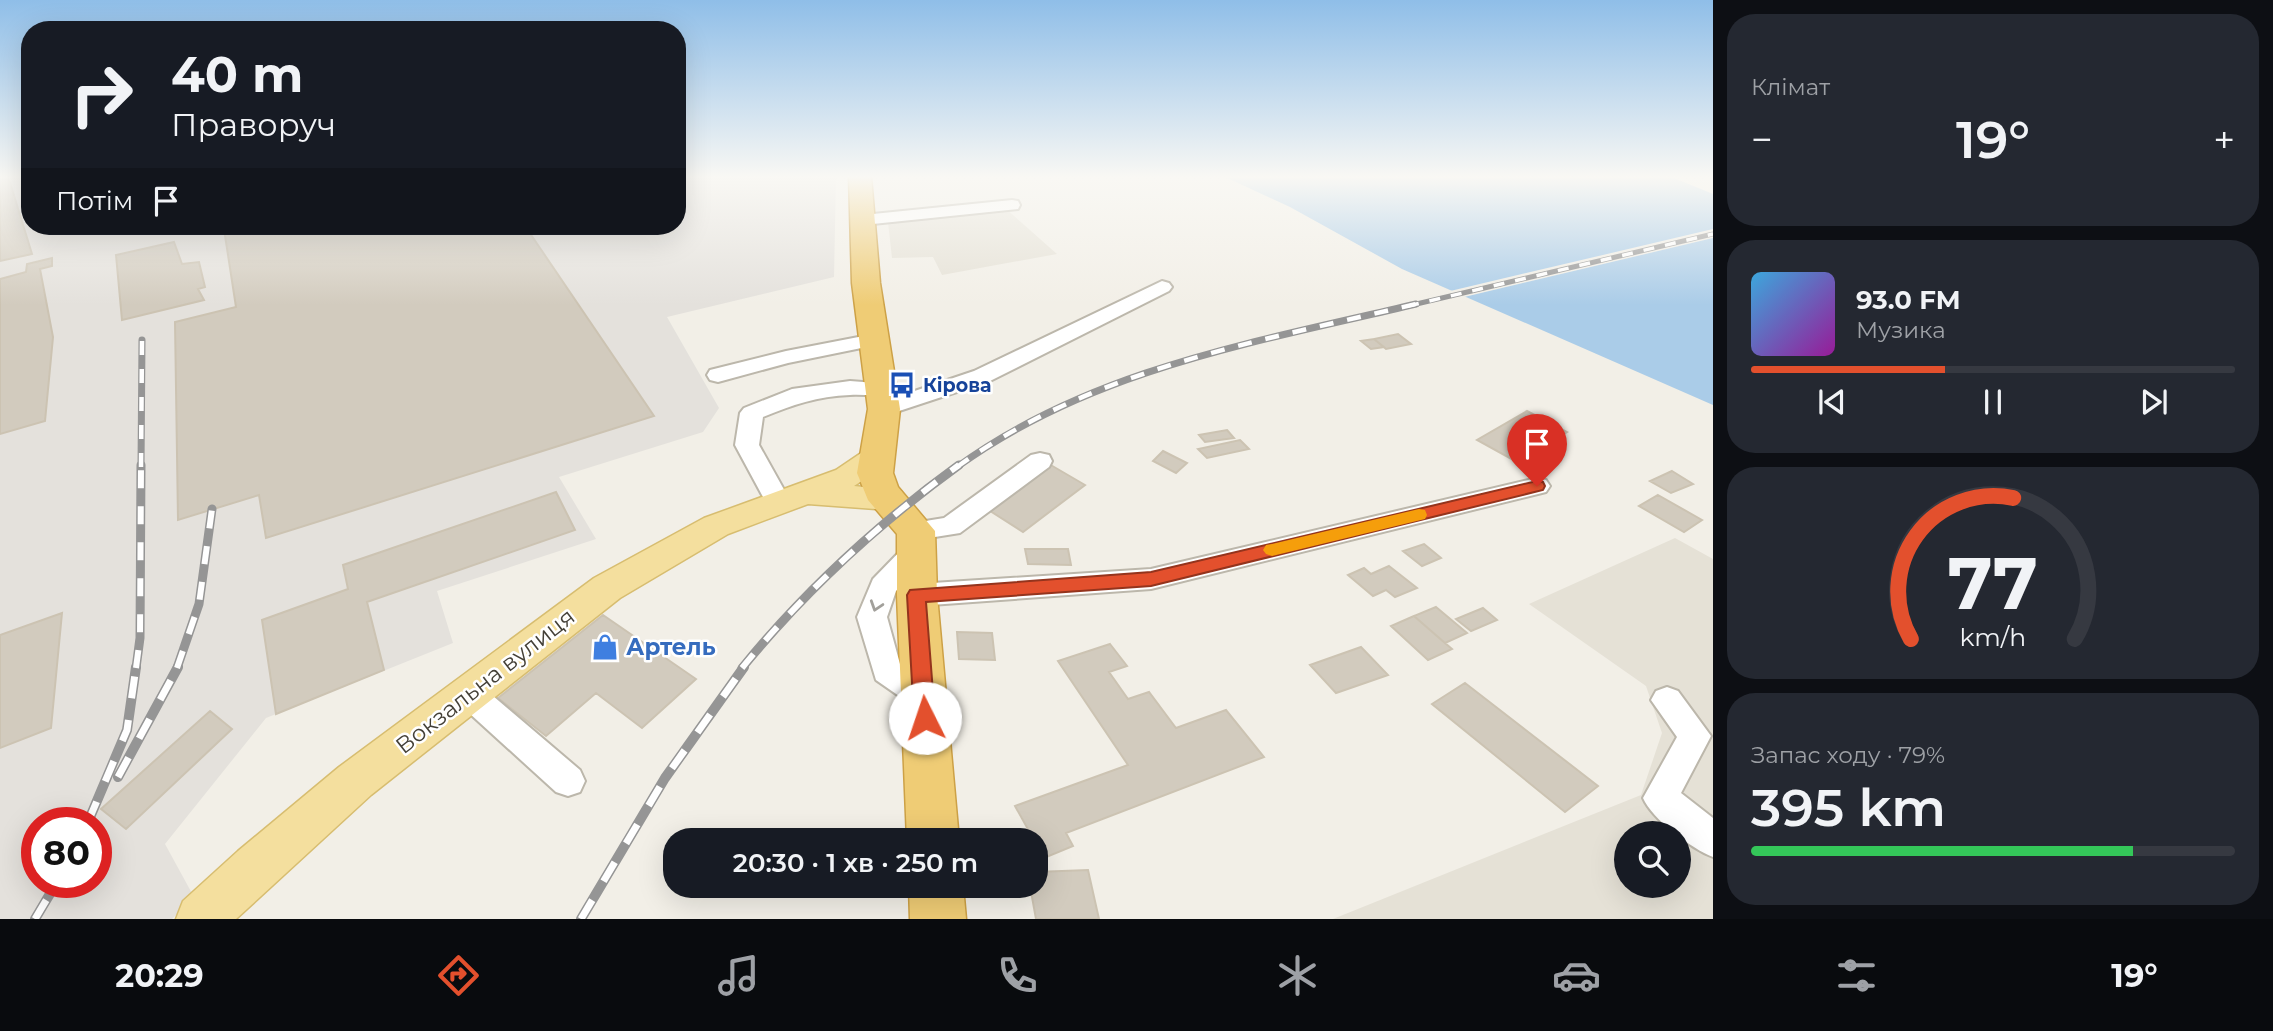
<!DOCTYPE html>
<html lang="uk">
<meta charset="utf-8">
<style>
body{margin:0;font-family:Montserrat,sans-serif;background:#242831;color:#f1f3f6;height:100vh;display:flex;flex-direction:column;font-size:26px;white-space:nowrap}
*{box-sizing:border-box;margin:0}
p{font-size:23px;color:#9ea1a6}
.icon{flex:none;width:38px;height:38px;fill:none;stroke:currentColor;stroke-width:2;stroke-linecap:round;stroke-linejoin:round}
.map{position:relative;flex:1;overflow:hidden}
.details{display:flex;flex-direction:column;gap:14px;padding:14px;background:#0d0f14;width:560px}
.details>*{flex:none}
.hud{position:absolute;left:21px;top:21px;width:665px;height:214px;border-radius:28px;box-shadow:0 7px 28px #0002;background:#171b24;color:#f1f3f6;overflow:hidden}
.controls{position:absolute;left:1614px;top:821px;display:grid;gap:14px}
.controls a{display:grid;place-items:center;width:77px;height:77px;border-radius:50%;background:#171b24;box-shadow:0 7px 28px #0002;font-size:35px}
.speed{position:absolute;left:21px;top:807px;display:flex;gap:14px;font-size:35px;font-weight:700;text-align:center}
.speed>*{display:grid;place-content:center;width:91px;height:91px;border-radius:50%;background:#171b24;box-shadow:0 7px 28px #0002;line-height:1}
.speed .limit{border:10px solid #d22;background:#fff;color:#111}
.pin{position:absolute;display:grid;place-items:center;width:60px;height:60px;color:#fff;margin:-72px -30px;border-radius:50% 50% 50% 0;rotate:-45deg;box-shadow:0 0 7px #0007}
.pin .icon{rotate:45deg}
.me{position:absolute;width:77px;margin:-38px;rotate:356deg;stroke-linejoin:round;filter:drop-shadow(0 0 5px #0008)}
.turn{display:flex;align-items:center;gap:24px;height:147px;padding:0 35px;font-size:32px}
.turn .icon{width:91px;height:91px;stroke-width:2.5}
.turn b{display:block;font-size:49px;line-height:60px}
.then{display:flex;align-items:center;height:66px;padding:0 35px;background:#0003;gap:14px;font-size:26px}
.big{font-size:52px;font-weight:600;line-height:1.1}
.details .widget{flex:1;display:flex;flex-direction:column;justify-content:center;gap:10px;min-width:0;padding:0 24px;border-radius:28px;background:#242831}
.details .dial{align-items:center;gap:0}
.dial svg{height:182px;overflow:visible;fill:none;stroke:#363941;stroke-width:7;stroke-linecap:round;text-anchor:middle}
.dial text{fill:#f1f3f6;stroke:none}
.song{display:flex;align-items:center;gap:21px}
.cover{width:84px;height:84px;border-radius:10px;background:linear-gradient(135deg,hsl(200 70% 55%),hsl(300 70% 35%))}
.played{height:7px;border-radius:4px;background:linear-gradient(90deg,#e3502d 40%,#363941 40%)}
.keys{display:flex;justify-content:space-around;direction:ltr}
.heat{display:flex;justify-content:space-between;align-items:center;font-size:38px;direction:ltr}
.charge{height:10px;border-radius:5px;background:linear-gradient(90deg,#34c759 79%,#363941 0)}
.trip{position:absolute;left:663px;top:828px;width:385px;height:70px;border-radius:28px;background:#171b24;box-shadow:0 7px 28px #0002;font-weight:600;line-height:70px;text-align:center}
.tab-bar{display:flex;height:112px;justify-content:space-around;align-items:center;background:#090b0e;color:#9ea1a6}
.tab-bar .icon{width:49px;height:49px}
.tab-bar .active{color:#e3502d}
.tab-bar b{font-size:32px;color:#f1f3f6}
main{display:flex;flex:1;min-height:0}
.map>svg:first-child{display:block}
.residential{fill:#e5e1d6;fill-rule:evenodd}
.industrial{fill:#e4e1dc;fill-rule:evenodd}
.water{fill:#aacce8}
.pier{fill:#f2efe7}
.building{fill:#d2cbbe;stroke:#ccc3b2;stroke-width:2}
.lines{fill:none;stroke-linecap:round;stroke-linejoin:round}
.minor-casing{stroke:#bcb7ab;stroke-width:4}
.major-casing{stroke:#d7bd70;stroke-width:3}
.highway-casing{stroke:#cda146;stroke-width:3}
.minor{fill:#fff;fill-rule:evenodd}
.major{fill:#f4df9e;fill-rule:evenodd}
.highway{fill:#efcc75;fill-rule:evenodd}
.rail-far3-casing{stroke:#959595;stroke-width:5}
.rail-far2-casing{stroke:#959595;stroke-width:7}
.rail-far1-casing{stroke:#959595;stroke-width:9}
.rail-casing{stroke:#959595;stroke-width:10}
.rail-far3{stroke:#fff;stroke-width:3.5;stroke-dasharray:11;stroke-linecap:butt}
.rail-far2{stroke:#fff;stroke-width:4.5;stroke-dasharray:14;stroke-linecap:butt}
.rail-far1{stroke:#fff;stroke-width:6;stroke-dasharray:18;stroke-linecap:butt}
.rail{stroke:#fff;stroke-width:7;stroke-dasharray:22;stroke-linecap:butt}
.oneway{stroke:#a2a09b}
.route{fill:#e3502d;stroke:#94341d;stroke-width:2}
.slow{fill:#f59e0b}
.labels{text-anchor:middle;stroke-width:5;stroke-linejoin:round;paint-order:stroke}
.transit-label{font-size:19px;font-weight:bold;fill:#164399;stroke:#fff;text-anchor:start}
.near-shop-label{font-size:23px;font-weight:bold;fill:#366cbe;stroke:#fff;text-anchor:start}
.near-street-label{font-size:23px;fill:#444037;stroke:#fff}
</style>
<main>
<div class="map">
<svg width="1713" height="919" viewBox="0 0 1713 919">
<rect width="100%" height="100%" fill="#f2efe7"/>
<!-- residential -->
<path class="residential" d="M 1005,208 L 1057,254 L 942,275 L 933,257 L 892,258 L 888,222 Z
M 1675,538 L 1713,559 L 1713,919 L 1333,919 L 1641,795 L 1662,733 L 1646,686 L 1529,604 ZM 1626,833 L 1678,833 L 1678,886 L 1626,886 Z"/>
<!-- industrial -->
<path class="industrial" d="M 0,176 L 30,176 L 30,226 L 677,226 L 677,176 L 836,176 L 834,277 L 667,317 L 719,408 L 703,432 L 559,477 L 596,539 L 437,591 L 453,643 L 266,718 L 165,844 L 194,897 L 172,919 L 0,919 ZM 37,822 L 96,822 L 96,882 L 37,882 Z"/>
<!-- water -->
<path class="water" d="M 1223,176 L 1669,176 L 1713,194 L 1713,405 L 1402,269 L 1290,207 Z"/>
<!-- pier -->
<path class="pier" d="M 1713,229 L 1713,238 L 1460,298 L 1446,292 Z"/>
<!-- building -->
<path class="building" d="M 0,176 L 8,176 L 32,254 L 0,261 Z
M 241,226 L 525,226 L 654,416 L 266,538 L 259,495 L 178,520 L 175,322 L 236,307 L 224,229 Z
M 174,242 L 182,264 L 199,262 L 205,287 L 198,289 L 204,300 L 122,320 L 116,255 Z
M 52,258 L 52,266 L 40,269 L 53,337 L 45,421 L 0,434 L 0,279 L 26,272 L 27,264 Z
M 1398,334 L 1411,344 L 1386,349 L 1374,339 Z
M 1374,339 L 1384,347 L 1371,349 L 1361,341 Z
M 1527,411 L 1567,432 L 1517,462 L 1477,440 Z
M 1227,430 L 1234,438 L 1205,442 L 1199,435 Z
M 1240,440 L 1249,449 L 1207,458 L 1198,449 Z
M 1163,451 L 1187,463 L 1176,473 L 1153,461 Z
M 1049,464 L 1085,485 L 1023,532 L 987,509 Z
M 1672,471 L 1693,484 L 1671,493 L 1650,481 Z
M 556,492 L 575,530 L 367,602 L 384,670 L 276,714 L 262,620 L 348,589 L 343,565 Z
M 1658,495 L 1702,520 L 1684,532 L 1639,506 Z
M 1424,544 L 1441,558 L 1422,566 L 1403,551 Z
M 1025,549 L 1068,549 L 1071,565 L 1028,564 Z
M 1389,566 L 1417,588 L 1395,597 L 1386,590 L 1373,596 L 1348,575 L 1364,568 L 1371,574 Z
M 1436,607 L 1467,633 L 1445,643 L 1414,616 Z
M 1483,608 L 1497,620 L 1471,631 L 1456,619 Z
M 62,613 L 51,728 L 0,748 L 0,635 Z
M 603,615 L 696,679 L 642,728 L 596,693 L 546,736 L 498,698 Z
M 1414,616 L 1445,643 L 1452,649 L 1428,660 L 1391,626 Z
M 957,632 L 992,633 L 995,660 L 959,659 Z
M 1110,644 L 1127,666 L 1109,672 L 1128,699 L 1149,692 L 1176,728 L 1226,710 L 1264,757 L 1066,833 L 1073,846 L 1044,858 L 1015,806 L 1128,765 L 1058,661 Z
M 1361,647 L 1388,675 L 1336,693 L 1310,665 Z
M 1465,683 L 1598,786 L 1565,812 L 1432,704 Z
M 210,711 L 232,729 L 126,829 L 101,809 Z
M 1088,870 L 1099,919 L 1036,919 L 1030,886 L 1036,886 L 1036,872 Z"/>
<g class="lines">
<!-- minor casing -->
<g class="minor-casing">
<path id="minor" d="M 1012,200 L 1018,201 L 1020,205 L 1018,209 L 863,225 L 854,220 L 863,215 Z
M 1162,281 L 1169,283 L 1172,287 L 1169,291 L 990,381 L 884,416 L 876,414 L 873,409 L 876,404 L 974,371 Z
M 874,334 L 881,336 L 884,340 L 881,344 L 788,363 L 718,382 L 710,380 L 707,375 L 710,370 L 786,351 Z
M 850,381 L 889,384 L 892,389 L 889,394 C 876,397 863,394 850,395 C 818,396 792,405 763,417 L 759,445 L 792,504 L 788,510 L 779,513 L 770,510 L 735,445 L 740,413 L 744,408 L 792,389 Z
M 1040,453 L 1049,455 L 1052,461 L 1049,467 L 960,533 L 916,540 L 907,538 L 903,531 L 907,524 L 944,518 L 1031,455 Z
M 1537,478 L 1546,480 L 1550,486 L 1546,492 L 1151,589 L 917,606 L 907,603 L 903,595 L 907,587 L 917,584 L 1151,569 Z
M 916,542 L 926,545 L 930,552 L 896,591 L 887,617 L 900,664 L 934,687 L 939,696 L 934,705 L 923,709 L 912,705 L 876,680 L 857,617 L 873,579 L 906,545 Z
M 468,680 L 479,684 L 580,770 L 585,781 L 580,792 L 568,796 L 556,792 L 457,702 L 452,693 L 457,684 Z
M 1667,687 L 1678,691 L 1711,736 L 1681,793 L 1713,818 L 1713,857 C 1692,849 1652,819 1643,798 L 1677,737 L 1651,700 L 1656,691 Z"/>
</g>
<!-- major casing -->
<g class="major-casing">
<path id="major" d="M 878,446 L 889,449 L 894,456 L 889,463 L 854,486 L 901,491 L 906,499 L 901,507 L 889,510 L 808,504 L 728,534 L 620,598 L 371,795 L 236,919 L 176,919 L 183,901 L 238,851 L 339,767 L 594,578 L 704,518 L 836,470 L 867,449 Z"/>
</g>
<!-- highway casing -->
<g class="highway-casing">
<path id="highway" d="M 849,176 L 871,176 L 880,283 L 900,409 L 893,473 L 898,487 L 935,531 L 937,595 L 959,840 L 907,840 L 897,595 L 897,534 L 868,500 L 857,473 L 868,409 L 852,283 Z
M 909,886 L 963,886 L 966,919 L 910,919 Z"/>
</g>
<!-- minor -->
<use href="#minor" class="minor"/>
<!-- major -->
<use href="#major" class="major"/>
<!-- highway -->
<use href="#highway" class="highway"/>
<!-- rail-far3 casing -->
<g class="rail-far3-casing">
<path id="rail-far3" d="M 1408,306 L 1713,234"/>
</g>
<!-- rail-far2 casing -->
<g class="rail-far2-casing">
<path id="rail-far2" d="M 141,467 L 142,340
M 957,467 C 1092,369 1256,342 1416,304"/>
</g>
<!-- rail-far1 casing -->
<g class="rail-far1-casing">
<path id="rail-far1" d="M 136,668 L 140,638 L 141,465
M 177,668 L 199,604 L 212,509
M 742,668 C 804,592 879,523 959,465"/>
</g>
<!-- rail casing -->
<g class="rail-casing">
<path id="rail" d="M 118,777 L 178,667
M 88,822 L 127,730 L 136,667
M 35,919 L 57,882
M 581,919 L 665,778 L 744,667"/>
</g>
<!-- rail-far3 -->
<use href="#rail-far3" class="rail-far3"/>
<!-- rail-far2 -->
<use href="#rail-far2" class="rail-far2"/>
<!-- rail-far1 -->
<use href="#rail-far1" class="rail-far1"/>
<!-- rail -->
<use href="#rail" class="rail"/>
</g>
<!-- one-way arrows -->
<defs><path id="oneway-chevron" d="M-2-3.5L2.5 0L-2 3.5" fill="none" stroke-width="1.6" stroke-linecap="round" stroke-linejoin="round" transform="scale(1.75)"/></defs>
<use class="oneway" href="#oneway-chevron" transform="translate(876 606) rotate(108)"/>
<!-- sky -->
<linearGradient id="sky" x2="0" y2="1"><stop stop-color="#8fbee8"/><stop offset="0.58" stop-color="#f9f8f4"/><stop offset="1" stop-color="#f9f8f4" stop-opacity="0"/></linearGradient>
<rect width="1713" height="305" fill="url(#sky)"/>
<!-- route -->
<path class="route" d="M 1537,481 L 1543,482 L 1545,486 L 1543,490 L 1151,586 L 926,602 L 935,718 L 932,725 L 925,727 L 917,725 L 914,718 L 907,595 L 910,590 L 1151,572 Z"/>
<!-- slow -->
<path class="slow" d="M 1419,509 L 1425,510 L 1427,515 L 1425,519 L 1272,556 L 1266,554 L 1263,550 L 1266,545 L 1272,544 Z"/>
<!-- icons -->
<defs>
<g id="bus-bare" transform="scale(2.1)"><path d="M-5-6H5V4H4V6H2V4H-2V6H-4V4H-5ZM-3.5-4V0h7V-4ZM-3.5 1.2v1.5H-2V1.2ZM2 1.2v1.5H3.5V1.2Z" fill="#1a4fb4" stroke="#fff" stroke-width="2.5" paint-order="stroke"/></g>
<g id="shop-bare" transform="scale(2.1)"><path d="M-5-2.5h2.3a2.7 3.5 0 0 1 5.4 0H5L5.5 6h-11ZM-1.5-2.5h3a1.5 2.3 0 0 0-3 0Z" fill="#3f7fe0" stroke="#fff" stroke-width="2.5" paint-order="stroke"/></g>
</defs>
<g fill-rule="evenodd">
<use href="#bus-bare" x="902" y="385"/>
<use href="#shop-bare" x="605" y="647"/>
</g>
<g class="labels">
<!-- transit labels -->
<g class="transit-label">
<text x="923" y="392">Кірова</text>
</g>
<!-- near-shop labels -->
<g class="near-shop-label">
<text x="626" y="655">Артель</text>
</g>
<!-- near-street labels -->
<g class="near-street-label">
<text transform="translate(485 681) rotate(-38)" y="8">Вокзальна вулиця</text>
</g>
</g>
</svg>
<div class="controls">
<a><svg class="icon" aria-label="search" viewBox="0 0 24 24"><circle cx="10" cy="10" r="6"/><path d="M15 15l6 6"/></svg></a>
</div>
<div class="speed"><div class="limit">80</div></div>
<div class="pin" style="left:1537px;top:486px;background:#d93025"><svg class="icon" aria-label="arrive" viewBox="0 0 24 24"><path d="M6 21V4h12l-3 4 3 4H6"/></svg></div>
<svg class="me" style="left:925px;top:718px" viewBox="-20 -20 40 40"><circle r="19" fill="#fff"/><path d="M0-13L10 11 0 6-10 11z" fill="#e3502d"/></svg>
<div class="trip">20:30 · 1 хв · 250 m</div>
<div class="hud">
<div class="turn"><svg class="icon" aria-label="right" viewBox="0 0 24 24"><path d="M7 20v-9h11M14 6l5 5-5 5"/></svg><div><b>40 m</b>Праворуч</div></div>
<div class="then">Потім<svg class="icon" aria-label="arrive" viewBox="0 0 24 24"><path d="M6 21V4h12l-3 4 3 4H6"/></svg></div>
</div>
</div>
<section class="details">
<div class="widget"><p>Клімат</p>
<div class="heat"><a>−</a><b class="big">19°</b><a>+</a></div>
</div>
<div class="widget">
<div class="song"><i class="cover"></i><div><b>93.0 FM</b><p>Музика</p></div></div>
<div class="played"></div>
<div class="keys"><svg class="icon" aria-label="previous" viewBox="0 0 24 24"><path d="M18 5L8 12l10 7zM5 5v14"/></svg><svg class="icon" aria-label="pause" viewBox="0 0 24 24"><path d="M8 5v14M16 5v14"/></svg><svg class="icon" aria-label="next" viewBox="0 0 24 24"><path d="M6 5l10 7-10 7zM19 5v14"/></svg></div>
</div>
<div class="widget dial"><svg viewBox="0 0 100 80">
<path d="M14 69A42 42 0 1 1 86 69"/>
<path d="M14 69A42 42 0 0 1 59 7" stroke="#e3502d"/>
<text x="50" y="56" font-size="32" font-weight="700">77</text>
<text x="50" y="72" font-size="11">km/h</text>
</svg></div>
<div class="widget"><p>Запас ходу · 79%</p><b class="big">395 km</b><div class="charge"></div></div>
</section>
</main>
<nav class="tab-bar">
<b>20:29</b>
<svg class="icon active" aria-label="directions" viewBox="0 0 24 24"><path d="M12 3l9 9-9 9-9-9zM9 14v-3h6M13 9l2 2-2 2"/></svg>
<svg class="icon" aria-label="music" viewBox="0 0 24 24"><path d="M9 18V5l10-2v13"/><circle cx="6" cy="18" r="3"/><circle cx="16" cy="16" r="3"/></svg>
<svg class="icon" aria-label="phone" viewBox="0 0 24 24"><path d="M5 4h4l2 5-3 2q2 4 5 5l2-3 5 2v4C11 20 4 13 5 4z"/></svg>
<svg class="icon" aria-label="climate" viewBox="0 0 24 24"><path d="M12 3v18M4 7l16 10M4 17L20 7"/></svg>
<svg class="icon" aria-label="car" viewBox="0 0 24 24"><path d="M5 17H2v-5l4-1 3-4h7l3 4 3 1v5h-3M9 17h6M6 11h13"/><circle cx="7" cy="17" r="2"/><circle cx="17" cy="17" r="2"/></svg>
<svg class="icon" aria-label="filters" viewBox="0 0 24 24"><path d="M4 7h16M4 17h16"/><circle cx="9" cy="7" r="2"/><circle cx="15" cy="17" r="2"/></svg>
<b>19°</b>
</nav>
